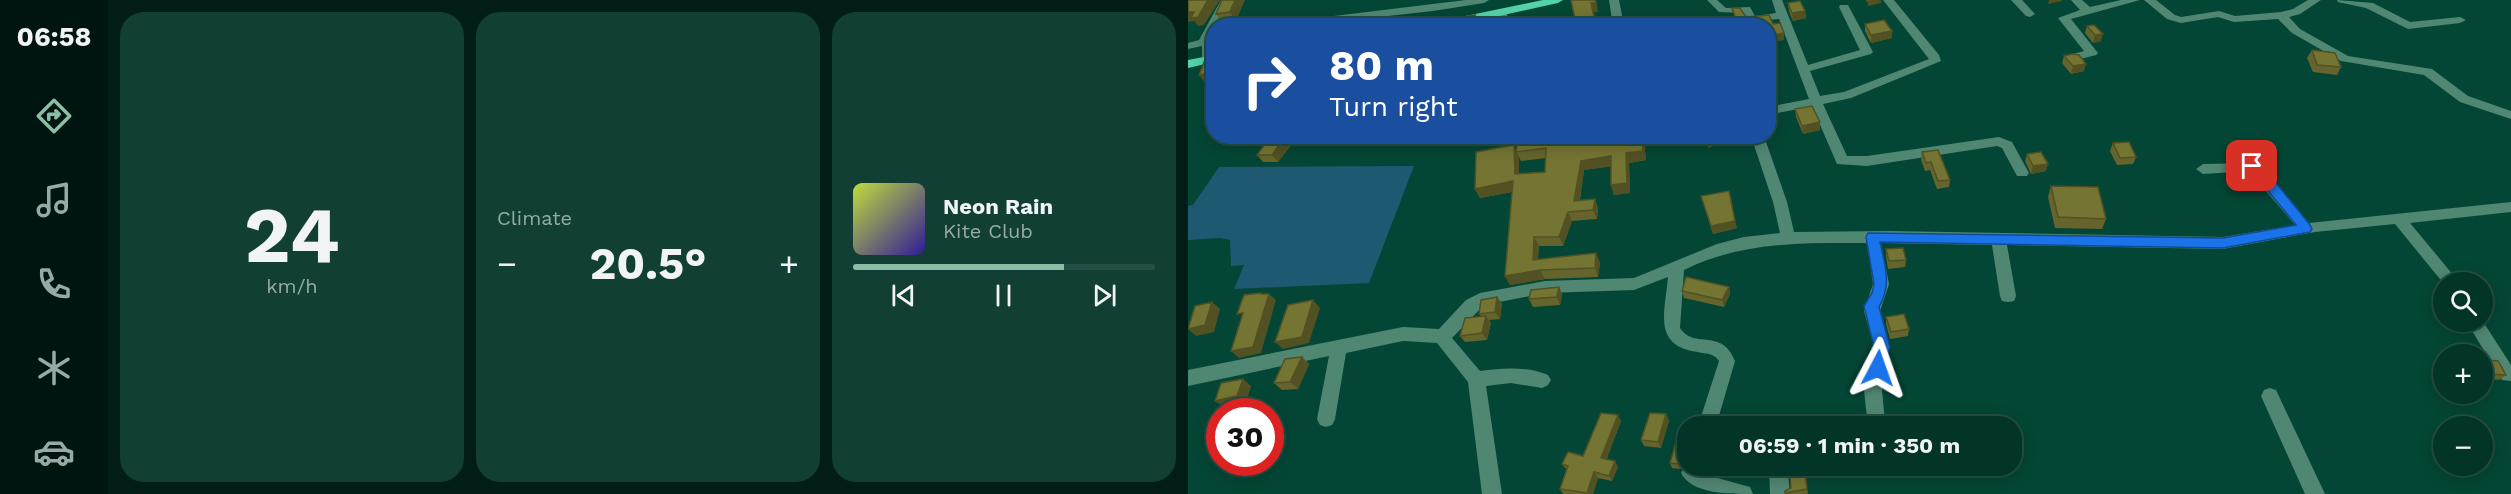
<!DOCTYPE html>
<meta charset="utf-8">
<style>
body{margin:0;font-family:"Work Sans",sans-serif;background:#113f34;color:#f1f3f6;height:100vh;display:flex;flex-direction:column;font-size:22px;white-space:nowrap}
*{box-sizing:border-box;margin:0}
p{font-size:20px;color:#97aaa8}
.icon{flex:none;width:33px;height:33px;fill:none;stroke:currentColor;stroke-width:2;stroke-linecap:round;stroke-linejoin:round}
.map{position:relative;flex:1;overflow:hidden}
.side{display:flex;flex-direction:column;gap:12px;padding:12px;background:#021d16;width:1080px}
.side>*{flex:none}
.guide{position:absolute;left:18px;top:18px;width:570px;height:126px;border-radius:24px;box-shadow:0 3px 15px #0003,0 0 0 2px #244f45;background:#1a4fa0;color:#fff;overflow:hidden}
.fabs{position:absolute;left:1245px;top:272px;display:grid;gap:12px}
.fabs a{display:grid;place-items:center;width:60px;height:60px;border-radius:50%;background:#033428;box-shadow:0 3px 15px #0003,0 0 0 2px #244f45;font-size:30px}
.speed{position:absolute;left:18px;top:398px;display:flex;gap:12px;font-size:30px;font-weight:700;text-align:center}
.speed>*{display:grid;place-content:center;width:78px;height:78px;border-radius:50%;background:#033428;box-shadow:0 3px 15px #0003,0 0 0 2px #244f45;line-height:1}
.speed .limit{border:9px solid #d22;background:#fff;color:#111}
.pin{position:absolute;display:grid;place-items:center;width:51px;height:51px;color:#fff;margin:-26px;border-radius:12px;box-shadow:0 3px 9px #0006}
.me{position:absolute;width:66px;margin:-33px;rotate:4deg;stroke-linejoin:round;filter:drop-shadow(0 0 4px #0008)}
.turn{display:flex;align-items:center;gap:21px;height:126px;padding:0 24px;font-size:27px}
.turn .icon{width:78px;height:78px;stroke-width:2.5}
.turn b{display:block;font-size:42px;line-height:51px}
.big{font-size:45px;font-weight:700;line-height:1.1}
.side .widget{flex:1;display:flex;flex-direction:column;justify-content:center;gap:9px;min-width:0;padding:0 21px;border-radius:24px;background:#113f34}
.side .dial{align-items:center;gap:0}
.dial b{font-size:78px;line-height:1}
.song{display:flex;align-items:center;gap:18px}
.cover{width:72px;height:72px;border-radius:9px;background:linear-gradient(135deg,hsl(70 70% 55%),hsl(250 70% 35%))}
.played{height:6px;border-radius:3px;background:linear-gradient(90deg,#8abfa5 70%,#244f45 70%)}
.keys{display:flex;justify-content:space-around;direction:ltr}
.heat{display:flex;justify-content:space-between;align-items:center;font-size:33px;direction:ltr}
.side .tiles{flex:1;display:grid;gap:12px;grid-template-columns:repeat(3,1fr)}
.trip{position:absolute;left:489px;top:416px;width:345px;height:60px;border-radius:24px;background:#033428;box-shadow:0 3px 15px #0003,0 0 0 2px #244f45;font-weight:700;line-height:60px;text-align:center}
main{display:flex;flex:1;min-height:0}
.dock{display:flex;flex-direction:column;width:108px;justify-content:space-around;align-items:center;background:#011510;color:#97aaa8}
.dock .icon{width:42px;height:42px}
.dock .selected{color:#8abfa5}
.dock b{font-size:27px;color:#f1f3f6}
.map>svg:first-child{display:block}
.water{fill:#1f5971}
.lines{fill:none;stroke-linecap:round;stroke-linejoin:round}
.minor{fill:#508773;fill-rule:evenodd}
.major{fill:#54d2ab;fill-rule:evenodd}
.wall{fill:#64642c;fill-rule:evenodd}
.shaded-wall{fill:#515124}
.building{fill:#747433;stroke:#515124;stroke-width:1.5}
.route{fill:#1a73e8;stroke:#114b97;stroke-width:1.5}
</style>
<main>
<nav class="dock">
<b>06:58</b>
<svg class="icon selected" aria-label="directions" viewBox="0 0 24 24"><path d="M12 3l9 9-9 9-9-9zM9 14v-3h6M13 9l2 2-2 2"/></svg>
<svg class="icon" aria-label="music" viewBox="0 0 24 24"><path d="M9 18V5l10-2v13"/><circle cx="6" cy="18" r="3"/><circle cx="16" cy="16" r="3"/></svg>
<svg class="icon" aria-label="phone" viewBox="0 0 24 24"><path d="M5 4h4l2 5-3 2q2 4 5 5l2-3 5 2v4C11 20 4 13 5 4z"/></svg>
<svg class="icon" aria-label="climate" viewBox="0 0 24 24"><path d="M12 3v18M4 7l16 10M4 17L20 7"/></svg>
<svg class="icon" aria-label="car" viewBox="0 0 24 24"><path d="M5 17H2v-5l4-1 3-4h7l3 4 3 1v5h-3M9 17h6M6 11h13"/><circle cx="7" cy="17" r="2"/><circle cx="17" cy="17" r="2"/></svg>
</nav>
<section class="side">
<div class="tiles">
<div class="widget dial"><b>24</b><p>km/h</p></div>
<div class="widget"><p>Climate</p>
<div class="heat"><a>−</a><b class="big">20.5°</b><a>+</a></div>
</div>
<div class="widget">
<div class="song"><i class="cover"></i><div><b>Neon Rain</b><p>Kite Club</p></div></div>
<div class="played"></div>
<div class="keys"><svg class="icon" aria-label="previous" viewBox="0 0 24 24"><path d="M18 5L8 12l10 7zM5 5v14"/></svg><svg class="icon" aria-label="pause" viewBox="0 0 24 24"><path d="M8 5v14M16 5v14"/></svg><svg class="icon" aria-label="next" viewBox="0 0 24 24"><path d="M6 5l10 7-10 7zM19 5v14"/></svg></div>
</div>
</div>
</section>
<div class="map">
<svg width="1323" height="494" viewBox="0 0 1323 494">
<rect width="100%" height="100%" fill="#044635"/>
<!-- water -->
<path class="water" d="M 226,166 L 181,283 L 46,289 L 56,265 L 43,266 L 42,240 L 32,238 L 0,240 L 0,206 L 5,205 L 31,167 Z"/>
<g class="lines">
<!-- minor -->
<path class="minor" d="M 33,0 L 43,0 L 30,26 L 26,26 L 24,59 L 18,63 L 14,61 L 14,46 L 0,49 L 0,43 L 11,40 Z
M 278,0 L 301,0 L 296,3 L 245,11 L 110,26 L 83,26 L 88,23 Z
M 421,0 L 431,0 L 436,26 L 425,26 Z
M 519,0 L 529,0 L 538,8 L 562,7 L 567,16 L 588,13 L 584,0 L 594,0 L 620,65 L 672,50 L 651,7 L 652,5 L 660,5 L 685,52 L 683,54 L 622,71 L 632,96 L 656,92 L 741,59 L 695,0 L 706,0 L 751,55 L 753,61 L 663,98 L 635,104 L 659,156 L 679,156 L 811,137 L 824,142 L 841,173 L 839,176 L 829,176 L 814,148 L 809,146 L 679,166 L 649,164 L 624,106 L 580,115 L 580,107 L 621,99 L 591,19 L 559,22 L 554,13 L 531,12 Z
M 823,0 L 834,0 L 847,14 L 842,17 L 838,16 Z
M 883,0 L 894,0 L 902,7 L 933,0 L 952,0 L 883,19 L 910,53 L 908,55 L 885,61 L 879,57 L 881,55 L 896,51 L 870,18 L 892,10 Z
M 956,0 L 968,0 L 987,15 L 993,17 L 1031,11 L 1047,16 L 1093,12 L 1105,9 L 1120,0 L 1133,0 L 1112,14 L 1101,17 L 1112,29 L 1160,56 L 1244,69 L 1280,96 L 1323,111 L 1323,119 L 1272,102 L 1236,75 L 1153,61 L 1104,33 L 1090,19 L 1046,22 L 1030,17 L 993,23 L 979,19 Z
M 1149,0 L 1185,3 L 1222,22 L 1272,17 L 1278,20 L 1272,23 L 1220,29 L 1178,8 L 1150,2 Z
M 314,9 L 319,12 L 319,26 L 307,26 L 309,12 Z
M 108,136 L 122,136 L 122,139 L 115,143 L 110,142 Z
M 563,136 L 576,136 L 599,202 L 606,232 L 700,231 L 1035,237 L 1107,225 L 1061,171 L 1015,174 L 1008,169 L 1015,164 L 1069,163 L 1076,168 L 1121,223 L 1323,202 L 1323,212 L 1222,223 L 1271,282 L 1256,282 L 1256,284 L 1207,224 L 1127,232 L 1035,249 L 819,245 L 828,296 L 826,301 L 820,302 L 814,301 L 812,296 L 804,245 L 693,243 L 701,284 L 692,311 L 702,347 L 694,390 L 697,422 L 695,426 L 672,426 L 679,418 L 676,390 L 686,347 L 676,311 L 685,284 L 679,243 C 616,243 554,241 496,270 L 492,328 C 506,350 534,327 547,361 L 528,426 L 510,426 L 531,361 C 526,353 518,354 510,352 C 464,346 477,312 480,277 L 446,290 L 357,293 L 296,305 L 264,338 L 292,371 C 315,368 338,366 360,375 L 363,380 L 360,385 L 354,388 L 323,383 L 298,386 L 314,494 L 294,494 L 280,382 L 249,343 L 215,341 L 158,353 L 147,419 L 144,425 L 138,427 L 132,425 L 129,419 L 141,356 L 0,386 L 0,370 L 215,327 L 251,329 L 278,300 L 292,293 L 357,281 L 446,278 L 529,244 L 556,237 L 592,233 L 585,202 Z
M 1294,320 L 1323,365 L 1323,381 L 1314,380 L 1278,321 Z
M 1082,388 L 1088,390 L 1137,494 L 1117,494 L 1073,396 L 1076,390 Z
M 500,458 L 500,465 L 513,465 L 512,471 L 515,474 L 562,487 L 565,494 C 540,494 504,494 493,473 Z
M 581,465 L 599,465 L 602,494 L 582,494 Z"/>
<!-- major -->
<path class="major" d="M 355,0 L 375,0 L 370,3 C 323,13 277,26 229,26 Z
M 26,55 L 26,62 L 0,68 L 0,60 Z"/>
</g>
<!-- wall -->
<path class="wall" d="M 34,0 L 48,21 L 34,23 L 28,14 Z
M 600,3 L 617,11 L 618,18 L 605,21 L 601,11 Z
M 677,24 L 704,31 L 704,38 L 683,43 L 677,31 Z
M 899,26 L 913,41 L 905,43 L 897,33 Z
M 1124,50 L 1153,67 L 1149,75 L 1125,72 L 1119,58 Z
M 876,56 L 896,71 L 883,74 L 874,63 Z
M 607,109 L 632,130 L 615,134 L 608,117 Z
M 107,140 L 90,162 L 75,162 L 69,155 Z
M 456,142 L 458,160 L 441,163 L 442,193 L 426,195 L 423,185 L 423,166 L 396,170 L 392,200 L 407,199 L 410,209 L 409,219 L 384,221 L 375,246 L 351,246 L 350,260 L 412,262 L 410,277 L 357,279 L 322,285 L 317,276 L 324,192 L 292,198 L 287,189 L 328,150 ZM 331,157 L 333,161 L 358,158 L 357,172 L 331,174 Z
M 925,143 L 948,157 L 945,164 L 929,165 L 922,151 Z
M 734,152 L 762,180 L 761,187 L 749,189 L 742,170 L 737,171 L 733,160 Z
M 839,154 L 858,171 L 843,174 L 837,161 Z
M 863,186 L 918,219 L 914,229 L 867,228 L 860,197 Z
M 513,196 L 549,228 L 525,234 Z
M 698,249 L 718,260 L 717,267 L 700,269 L 698,256 Z
M 371,287 L 374,295 L 372,305 L 345,307 L 341,299 Z
M 541,287 L 542,294 L 536,307 L 496,298 L 494,291 Z
M 1294,292 L 1304,307 L 1300,311 L 1294,311 Z
M 309,297 L 314,304 L 312,319 L 301,320 L 303,323 L 299,340 L 277,342 L 272,336 L 293,316 L 291,314 Z
M 698,317 L 721,329 L 720,336 L 702,339 L 698,324 Z
M 114,357 L 121,364 L 110,389 L 94,390 L 86,383 Z
M 1256,359 L 1256,368 L 1252,362 Z
M 1294,360 L 1318,375 L 1311,380 L 1294,379 Z
M 478,414 L 481,421 L 473,448 L 456,446 L 453,440 Z
M 433,421 L 418,460 L 430,467 L 424,481 L 410,478 L 405,494 L 375,494 L 372,489 L 379,470 L 374,464 L 395,456 Z
M 499,456 L 492,469 L 484,468 L 482,463 Z
M 523,465 L 549,465 L 548,468 Z
M 616,465 L 620,494 L 597,494 L 597,491 L 603,488 Z"/>
<!-- shaded-wall -->
<path class="shaded-wall" d="M 20,0 L 32,0 L 16,25 L 10,26 L 6,21 L 0,22 L 0,12 Z
M 47,0 L 57,0 L 48,21 L 42,12 Z
M 408,0 L 410,12 L 406,12 L 409,26 L 408,26 L 403,3 Z
M 693,0 L 693,3 L 680,6 L 680,2 Z
M 861,0 L 874,0 L 874,1 L 860,4 Z
M 617,11 L 618,18 L 605,21 L 604,13 Z
M 287,15 L 291,23 L 291,26 L 287,26 Z
M 704,31 L 704,38 L 683,43 L 683,35 Z
M 580,32 L 584,32 L 585,39 L 580,39 Z
M 596,33 L 596,40 L 586,42 L 586,35 Z
M 915,34 L 913,41 L 905,43 L 907,35 Z
M 898,64 L 896,71 L 883,74 L 885,66 Z
M 26,71 L 26,81 L 17,83 L 11,75 Z
M 632,122 L 632,130 L 615,134 L 614,126 Z
M 97,136 L 106,136 L 107,140 L 90,162 L 84,155 Z
M 454,136 L 456,142 L 458,160 L 441,163 L 442,193 L 426,195 L 423,185 L 438,153 Z
M 531,136 L 534,136 L 535,143 L 520,148 L 519,141 Z
M 326,145 L 331,157 L 331,184 L 327,174 Z
M 423,156 L 426,166 L 396,170 L 390,210 L 386,201 L 393,161 Z
M 860,164 L 858,171 L 843,174 L 845,166 Z
M 325,181 L 329,191 L 292,198 L 287,189 Z
M 407,199 L 410,209 L 409,219 L 405,210 Z
M 380,212 L 384,221 L 375,246 L 371,237 Z
M 547,221 L 549,228 L 525,234 L 523,226 Z
M 346,237 L 351,246 L 349,270 L 345,260 Z
M 408,253 L 412,262 L 410,277 L 407,268 Z
M 352,270 L 357,279 L 322,285 L 317,276 Z
M 371,287 L 374,295 L 372,305 L 369,297 Z
M 541,287 L 542,294 L 536,307 L 534,300 Z
M 73,293 L 80,299 L 81,294 L 88,300 L 73,353 L 51,358 L 43,351 Z
M 309,297 L 314,304 L 312,319 L 307,312 Z
M 125,300 L 132,308 L 121,343 L 95,349 L 87,342 Z
M 24,302 L 32,309 L 26,332 L 8,336 L 0,329 Z
M 298,316 L 303,323 L 299,340 L 294,333 Z
M 114,357 L 121,364 L 110,389 L 102,382 Z
M 55,379 L 63,386 L 58,403 L 36,407 L 27,401 Z
M 478,414 L 481,421 L 473,448 L 470,442 Z
M 430,415 L 433,421 L 417,464 L 413,458 Z
M 497,451 L 499,456 L 492,469 L 490,464 Z
M 427,461 L 430,467 L 424,481 L 421,476 Z
M 406,472 L 410,478 L 405,494 L 400,494 L 399,493 Z"/>
<!-- building -->
<path class="building" d="M 0,0 L 20,0 L 10,17 L 3,18 L 6,12 L 0,12 Z
M 34,0 L 47,0 L 42,12 L 28,14 Z
M 383,0 L 407,0 L 408,3 L 403,3 L 408,26 L 381,26 L 388,24 Z
M 678,0 L 691,0 L 680,2 Z
M 612,1 L 617,11 L 604,13 L 600,3 Z
M 544,8 L 552,8 L 558,17 L 581,15 L 585,24 L 592,23 L 596,33 L 586,35 L 584,32 L 580,32 L 580,26 L 544,26 L 542,18 L 547,17 Z
M 287,15 L 287,26 L 244,26 L 245,22 Z
M 696,20 L 704,31 L 683,35 L 677,24 Z
M 906,25 L 915,34 L 907,35 L 899,26 Z
M 1124,50 L 1147,53 L 1153,67 L 1129,65 Z
M 884,54 L 891,55 L 898,64 L 885,66 L 876,56 Z
M 26,58 L 25,73 L 11,75 L 17,60 Z
M 624,106 L 632,122 L 614,126 L 607,109 Z
M 83,136 L 97,136 L 84,155 L 69,155 Z
M 330,136 L 454,136 L 455,151 L 438,153 L 439,183 L 423,185 L 423,156 L 393,161 L 386,201 L 407,199 L 405,210 L 380,212 L 371,237 L 346,237 L 345,260 L 408,253 L 407,268 L 352,270 L 317,276 L 325,181 L 287,189 L 288,152 L 326,145 L 327,174 L 357,172 L 358,148 L 328,152 Z
M 518,136 L 531,136 L 519,141 Z
M 941,142 L 948,157 L 932,158 L 925,143 Z
M 750,150 L 762,180 L 750,181 L 743,162 L 738,163 L 734,152 Z
M 853,152 L 860,164 L 845,166 L 839,154 Z
M 863,186 L 910,187 L 918,219 L 870,217 Z
M 541,191 L 547,221 L 523,226 L 513,196 Z
M 715,248 L 718,260 L 701,261 L 698,249 Z
M 498,277 L 541,287 L 534,300 L 494,291 Z
M 371,287 L 369,297 L 341,299 L 343,290 Z
M 1294,292 L 1304,307 L 1294,307 Z
M 73,293 L 73,294 L 81,294 L 65,347 L 43,351 L 55,313 L 49,314 L 56,295 Z
M 309,297 L 307,312 L 291,314 L 293,300 Z
M 125,300 L 114,337 L 87,342 L 100,305 Z
M 24,302 L 17,325 L 0,329 L 7,306 Z
M 716,314 L 721,329 L 703,332 L 698,317 Z
M 298,316 L 294,333 L 272,336 L 277,318 Z
M 114,357 L 102,382 L 86,383 L 97,359 Z
M 1294,360 L 1310,361 L 1318,375 L 1297,374 L 1296,372 L 1294,372 Z
M 55,379 L 49,396 L 27,401 L 33,383 Z
M 413,413 L 430,415 L 413,458 L 427,461 L 421,476 L 406,472 L 399,493 L 372,489 L 380,466 L 374,464 L 380,452 L 395,456 Z
M 462,413 L 478,414 L 470,442 L 453,440 Z
M 488,442 L 500,444 L 500,456 L 497,451 L 490,464 L 482,463 Z
M 601,465 L 616,465 L 619,489 L 597,493 L 597,491 L 603,488 Z"/>
<!-- route -->
<path class="route" d="M 1064,162 L 1076,168 L 1122,225 L 1124,229 L 1122,232 L 1035,248 L 692,242 C 697,266 704,285 691,307 L 702,347 L 695,373 L 690,375 L 685,373 L 682,368 L 686,347 L 676,306 L 684,293 L 686,284 L 678,237 L 680,233 L 1035,238 L 1108,225 L 1067,175 L 1058,166 Z"/>
</svg>
<div class="fabs">
<a><svg class="icon" aria-label="search" viewBox="0 0 24 24"><circle cx="10" cy="10" r="6"/><path d="M15 15l6 6"/></svg></a>
<a>+</a>
<a>−</a>
</div>
<div class="speed"><div class="limit">30</div></div>
<div class="pin" style="left:1064px;top:166px;background:#d93025"><svg class="icon" aria-label="arrive" viewBox="0 0 24 24"><path d="M6 21V4h12l-3 4 3 4H6"/></svg></div>
<svg class="me" style="left:690px;top:368px" viewBox="-20 -20 40 40"><path d="M0-17L14 15 0 8-14 15z" fill="#1a73e8" stroke="#fff" stroke-width="4"/></svg>
<div class="trip">06:59 · 1 min · 350 m</div>
<div class="guide">
<div class="turn"><svg class="icon" aria-label="right" viewBox="0 0 24 24"><path d="M7 20v-9h11M14 6l5 5-5 5"/></svg><div><b>80 m</b>Turn right</div></div>
</div>
</div>
</main>
